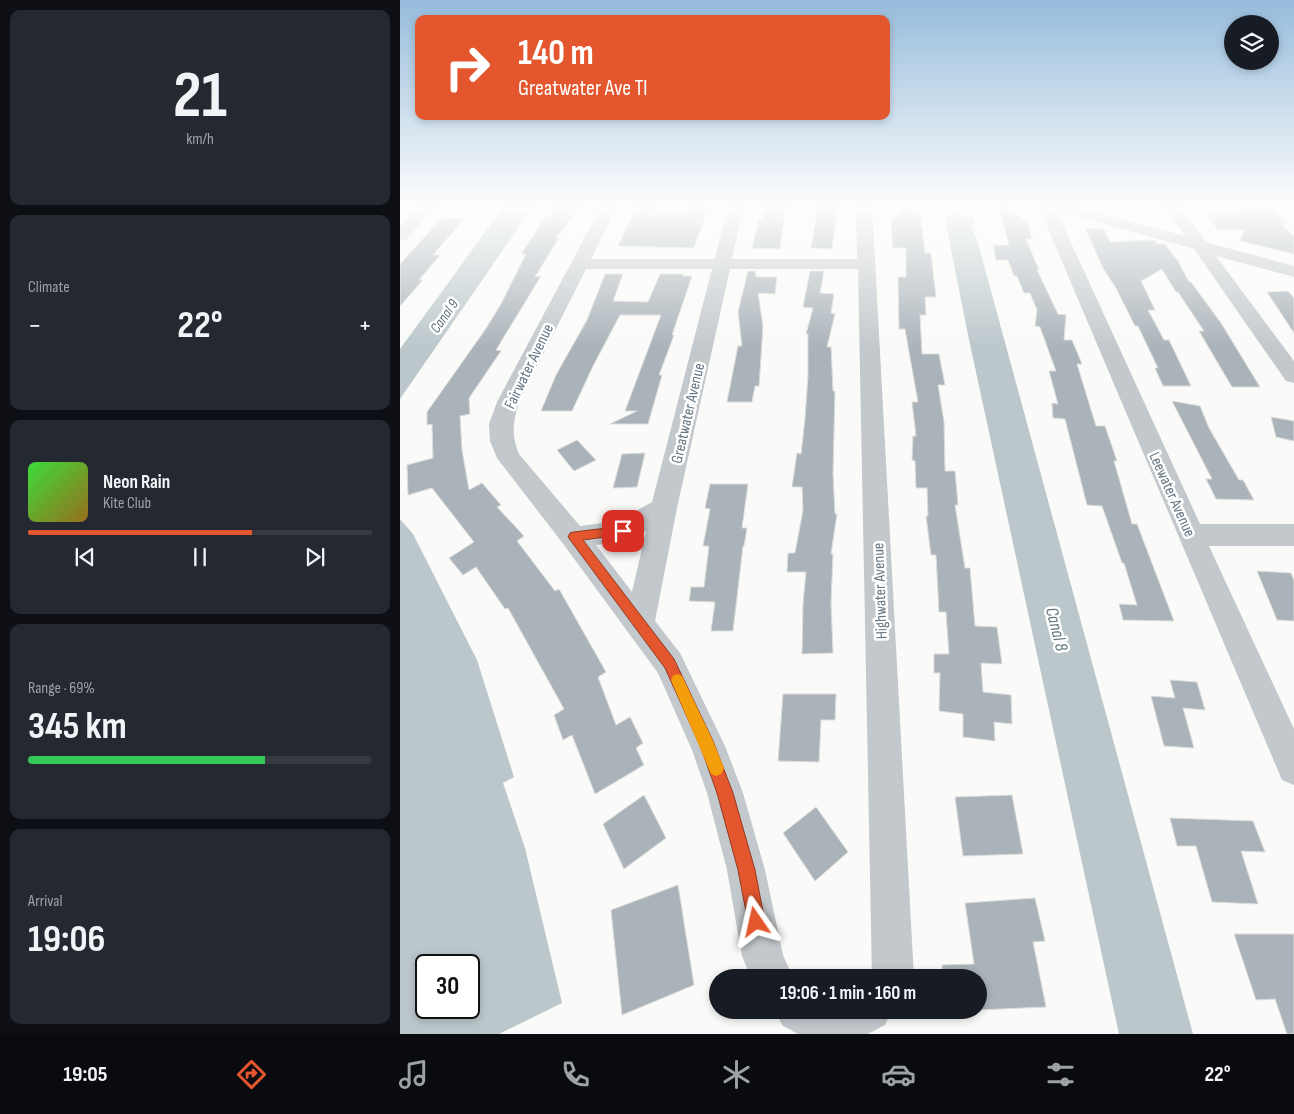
<!DOCTYPE html>
<meta charset="utf-8">
<style>
body{margin:0;font-family:"Sofia Sans Condensed",sans-serif;background:#242831;color:#f1f3f6;height:100vh;display:flex;flex-direction:column;font-size:19px;white-space:nowrap}
*{box-sizing:border-box;margin:0}
p{font-size:16px;color:#9ea1a6}
.icon{flex:none;width:28px;height:28px;fill:none;stroke:currentColor;stroke-width:2;stroke-linecap:round;stroke-linejoin:round}
.map{position:relative;flex:1;overflow:hidden}
.side{display:flex;flex-direction:column;gap:10px;padding:10px;background:#0d0f14;width:400px}
.side>*{flex:none}
.banner{position:absolute;left:15px;top:15px;width:475px;height:105px;border-radius:10px;box-shadow:0 2px 8px #0003;background:#e4572e;color:#fff;overflow:hidden}
.controls{position:absolute;left:824px;top:15px;display:grid;gap:10px}
.controls a{display:grid;place-items:center;width:55px;height:55px;border-radius:50%;background:#171b24;box-shadow:0 2px 8px #0003;font-size:25px}
.speed{position:absolute;left:15px;top:954px;display:flex;gap:10px;font-size:25px;font-weight:700;text-align:center}
.speed>*{display:grid;place-content:center;width:65px;height:65px;border-radius:50%;background:#171b24;box-shadow:0 2px 8px #0003;line-height:1}
.speed .limit{border:2px solid #111;border-radius:8px;background:#fff;color:#111}
.pin{position:absolute;display:grid;place-items:center;width:42px;height:42px;color:#fff;margin:-21px;border-radius:10px;box-shadow:0 2px 8px #0006}
.me{position:absolute;width:55px;margin:-28px;rotate:349deg;stroke-linejoin:round;filter:drop-shadow(0 0 4px #0008)}
.turn{display:flex;align-items:center;gap:18px;height:105px;padding:0 20px;font-size:22px}
.turn .icon{width:65px;height:65px;stroke-width:2.5}
.turn b{display:block;font-size:35px;line-height:42px}
.big{font-size:38px;font-weight:700;line-height:1.1}
.side .card{flex:1;display:flex;flex-direction:column;justify-content:center;gap:8px;min-width:0;padding:0 18px;border-radius:10px;background:#242831}
.side .dial{align-items:center;gap:0}
.dial b{font-size:65px;line-height:1}
.song{display:flex;align-items:center;gap:15px}
.cover{width:60px;height:60px;border-radius:8px;background:linear-gradient(135deg,hsl(120 70% 55%),hsl(40 70% 35%))}
.played{height:5px;border-radius:2px;background:linear-gradient(90deg,#e4572e 65%,#363941 65%)}
.keys{display:flex;justify-content:space-around;direction:ltr}
.heat{display:flex;justify-content:space-between;align-items:center;font-size:28px;direction:ltr}
.charge{height:8px;border-radius:4px;background:linear-gradient(90deg,#34c759 69%,#363941 0)}
.trip{position:absolute;left:309px;top:969px;width:278px;height:50px;border-radius:25px;background:#171b24;box-shadow:0 2px 8px #0003;font-weight:700;line-height:50px;text-align:center}
.menu{display:flex;height:80px;justify-content:space-around;align-items:center;background:#090b0e;color:#9ea1a6}
.menu .icon{width:35px;height:35px}
.menu .on{color:#e4572e}
.menu b{font-size:22px;color:#f1f3f6}
main{display:flex;flex:1;min-height:0}
.map>svg:first-child{display:block}
.water{fill:#bbc7cb;fill-rule:evenodd}
.building{fill:#aab3b9;stroke:#dcdcda}
.lines{fill:none;stroke-linecap:round;stroke-linejoin:round}
.minor{fill:#c3c8cc;fill-rule:evenodd}
.route{fill:#e4572e;stroke:#94391e}
.slow{fill:#f59e0b}
.labels{text-anchor:middle;stroke-width:5;stroke-linejoin:round;paint-order:stroke}
.far-water-label{font-size:15px;font-style:italic;fill:#60757c;stroke:#fff}
.street-label{font-size:16px;fill:#657683;stroke:#fff}
.water-label{font-size:18px;font-style:italic;fill:#60757c;stroke:#fff}
</style>
<main>
<section class="side">
<div class="card dial"><b>21</b><p>km/h</p></div>
<div class="card"><p>Climate</p>
<div class="heat"><a>−</a><b class="big">22°</b><a>+</a></div>
</div>
<div class="card">
<div class="song"><i class="cover"></i><div><b>Neon Rain</b><p>Kite Club</p></div></div>
<div class="played"></div>
<div class="keys"><svg class="icon" aria-label="previous" viewBox="0 0 24 24"><path d="M18 5L8 12l10 7zM5 5v14"/></svg><svg class="icon" aria-label="pause" viewBox="0 0 24 24"><path d="M8 5v14M16 5v14"/></svg><svg class="icon" aria-label="next" viewBox="0 0 24 24"><path d="M6 5l10 7-10 7zM19 5v14"/></svg></div>
</div>
<div class="card"><p>Range · 69%</p><b class="big">345 km</b><div class="charge"></div></div>
<div class="card"><p>Arrival</p><b class="big">19:06</b></div>
</section>
<div class="map">
<svg width="894" height="1034" viewBox="0 0 894 1034">
<rect width="100%" height="100%" fill="#fafaf8"/>
<!-- water -->
<path class="water" d="M 105,205 L 134,205 L 0,399 L 0,349 Z
M 553,213 L 572,216 L 576,224 L 571,225 L 578,243 L 793,1034 L 719,1034 L 568,335 L 544,214 L 550,216 Z
M 0,519 L 13,534 L 77,660 L 114,777 L 103,783 L 125,848 L 162,1003 L 99,1034 L 0,1034 ZM 26,965 L 69,965 L 69,1008 L 26,1008 Z"/>
<!-- building -->
<path class="building" d="M 158,205 L 181,205 L 156,238 L 159,238 L 135,277 L 141,276 L 96,350 L 101,351 L 69,398 L 70,414 L 60,416 L 62,450 L 69,490 L 82,483 L 101,505 L 97,507 L 124,536 L 117,541 L 155,591 L 159,589 L 206,672 L 198,677 L 216,725 L 230,717 L 243,743 L 236,748 L 244,765 L 195,794 L 172,735 L 163,740 L 154,715 L 164,709 L 108,608 L 105,609 L 76,567 L 63,575 L 49,558 L 74,542 L 32,488 L 8,495 L 7,465 L 33,458 L 32,424 L 27,425 L 27,412 L 85,330 L 101,304 L 126,254 L 121,254 L 145,218 L 148,218 Z
M 237,205 L 253,205 L 248,215 L 282,214 L 283,211 L 287,211 L 289,205 L 306,205 L 303,212 L 307,212 L 294,248 L 218,246 Z
M 366,205 L 386,205 L 380,249 L 352,248 L 359,219 L 362,219 Z
M 418,205 L 438,205 L 432,249 L 411,248 Z
M 598,205 L 605,205 L 628,223 L 632,239 L 626,239 L 639,270 L 637,270 L 658,314 L 666,315 L 664,340 L 672,340 L 682,364 L 677,364 L 696,426 L 705,426 L 717,461 L 714,461 L 732,524 L 737,524 L 774,621 L 723,620 L 719,604 L 737,605 L 724,563 L 722,563 L 702,506 L 687,505 L 665,419 L 653,418 L 652,403 L 658,404 L 649,371 L 656,371 L 640,327 L 635,326 L 637,310 L 630,293 L 624,293 L 617,276 L 614,276 L 608,260 L 596,260 L 593,245 L 609,245 Z
M 503,208 L 520,212 L 525,253 L 531,253 L 536,297 L 525,297 L 526,315 L 520,315 L 522,354 L 539,354 L 545,385 L 538,385 L 544,422 L 545,471 L 555,471 L 558,505 L 555,505 L 565,568 L 570,568 L 575,626 L 597,627 L 602,664 L 581,663 L 583,692 L 611,695 L 612,724 L 594,722 L 595,741 L 563,737 L 563,714 L 539,711 L 540,673 L 534,673 L 534,654 L 549,654 L 546,612 L 539,612 L 536,555 L 531,555 L 526,516 L 528,516 L 527,488 L 516,488 L 515,461 L 512,460 L 513,436 L 516,436 L 512,402 L 518,402 L 505,329 L 499,329 L 498,277 L 506,277 L 506,248 L 493,248 L 491,222 Z
M 873,209 L 887,224 L 881,224 L 894,236 L 894,254 L 840,241 L 845,230 L 818,230 L 804,211 Z
M 42,218 L 65,218 L 33,255 L 40,255 L 19,280 L 23,280 L 0,306 L 0,264 Z
M 685,228 L 704,229 L 710,242 L 754,240 L 757,244 L 765,244 L 778,261 L 789,282 L 791,282 L 821,323 L 860,387 L 832,387 L 799,331 L 804,331 L 778,292 L 776,292 L 762,269 L 741,281 L 755,310 L 748,310 L 764,340 L 769,340 L 791,386 L 763,386 L 755,368 L 758,368 L 738,326 L 735,326 L 716,288 L 703,268 Z
M 348,271 L 355,271 L 356,277 L 377,277 L 375,294 L 358,293 L 363,326 L 359,386 L 355,386 L 352,402 L 327,402 L 338,346 L 342,346 L 338,312 Z
M 410,271 L 424,271 L 420,293 L 434,294 L 431,313 L 435,314 L 427,347 L 431,347 L 433,391 L 435,391 L 433,473 L 435,514 L 437,514 L 431,554 L 433,554 L 431,603 L 433,653 L 402,654 L 403,604 L 406,572 L 387,572 L 388,553 L 395,553 L 403,510 L 402,487 L 392,487 L 397,453 L 401,454 L 405,419 L 408,376 L 408,334 L 406,334 L 413,308 L 403,307 Z
M 205,274 L 223,274 L 213,301 L 248,302 L 260,274 L 283,274 L 283,276 L 292,276 L 272,335 L 274,335 L 259,375 L 262,375 L 248,424 L 210,424 L 237,411 L 225,411 L 261,315 L 220,315 L 193,366 L 172,411 L 141,411 L 156,375 L 187,320 Z
M 888,291 L 894,298 L 894,333 L 867,292 Z
M 772,401 L 800,406 L 809,428 L 839,480 L 843,480 L 854,500 L 816,499 L 806,479 L 812,479 Z
M 871,417 L 894,421 L 894,441 L 876,437 Z
M 177,440 L 196,460 L 174,471 L 157,450 Z
M 245,453 L 237,487 L 213,488 L 222,454 Z
M 310,484 L 348,484 L 342,528 L 347,528 L 344,546 L 343,546 L 333,631 L 311,631 L 315,602 L 289,601 L 291,587 L 304,587 L 309,546 L 303,546 L 310,509 L 305,508 Z
M 857,571 L 891,573 L 894,580 L 894,621 L 877,620 Z
M 770,680 L 797,682 L 805,710 L 783,708 L 794,748 L 764,746 L 751,696 L 775,698 Z
M 383,694 L 436,694 L 435,720 L 421,720 L 419,762 L 378,761 Z
M 244,795 L 266,838 L 224,869 L 203,824 Z
M 612,795 L 623,854 L 563,856 L 555,797 Z
M 416,807 L 448,852 L 415,881 L 383,833 Z
M 770,818 L 853,821 L 865,852 L 841,851 L 858,904 L 812,902 L 796,846 L 777,846 Z
M 278,885 L 294,985 L 222,1015 L 211,910 Z
M 635,898 L 645,941 L 633,942 L 646,1007 L 578,1010 L 578,978 L 542,978 L 542,965 L 574,964 L 565,903 Z
M 834,934 L 894,934 L 894,1034 L 887,1034 L 875,999 L 856,1000 Z"/>
<g class="lines">
<!-- minor -->
<path class="minor" d="M 21,205 L 37,205 L 6,240 L 0,241 L 0,226 Z
M 202,205 L 218,205 L 191,259 L 315,259 L 328,205 L 344,205 L 332,259 L 457,259 L 456,205 L 472,205 L 514,978 L 472,978 L 458,269 L 330,269 L 277,508 L 255,621 L 280,653 L 325,746 L 343,793 L 365,870 L 383,955 L 393,978 L 351,978 L 342,956 L 327,870 L 307,793 L 292,750 L 258,673 L 164,545 L 97,458 L 90,441 L 89,424 L 97,402 ZM 186,269 L 312,269 L 252,502 L 218,521 L 180,526 L 119,454 C 111,435 113,422 119,402 ZM 246,531 L 232,592 L 196,545 L 223,542 Z
M 638,205 L 671,205 L 785,236 L 763,205 L 779,205 L 806,242 L 894,266 L 894,277 L 816,256 L 894,361 L 894,383 L 886,381 L 794,249 L 656,210 L 800,524 L 894,524 L 894,546 L 809,546 L 894,729 L 894,785 L 882,780 Z
M 375,1010 L 492,1010 L 485,1025 L 468,1034 L 398,1034 L 382,1025 Z"/>
</g>
<!-- sky -->
<linearGradient id="sky" x2="0" y2="1"><stop stop-color="#96bcdc"/><stop offset="0.59" stop-color="#fdfdfc"/><stop offset="1" stop-color="#fdfdfc" stop-opacity="0"/></linearGradient>
<rect width="894" height="349" fill="url(#sky)"/>
<!-- route -->
<path class="route" d="M 223,526 L 228,531 L 227,534 L 183,540 L 274,659 L 313,741 L 333,793 L 355,870 L 365,922 L 363,928 L 356,930 L 350,928 L 348,922 L 338,870 L 317,793 L 301,748 L 265,668 L 168,537 L 170,533 L 174,532 Z"/>
<!-- slow -->
<path class="slow" d="M 277,674 L 282,676 L 313,741 L 324,768 L 321,774 L 316,776 L 311,774 L 271,680 L 273,676 Z"/>
<g class="labels">
<!-- far-water labels -->
<g class="far-water-label">
<text transform="translate(44 316) rotate(-55)" y="5">Canal 9</text>
</g>
<!-- street labels -->
<g class="street-label">
<text transform="translate(128 366) rotate(-64)" y="6">Fairwater Avenue</text>
<text transform="translate(287 413) rotate(-77)" y="6">Greatwater Avenue</text>
<text transform="translate(773 494) rotate(66)" y="6">Leewater Avenue</text>
<text transform="translate(479 591) rotate(-92)" y="6">Highwater Avenue</text>
</g>
<!-- water labels -->
<g class="water-label">
<text transform="translate(657 629) rotate(76)" y="6">Canal 8</text>
</g>
</g>
</svg>
<div class="controls">
<a><svg class="icon" aria-label="layers" viewBox="0 0 24 24"><path d="M12 4l9 5-9 5-9-5zM3 14l9 5 9-5"/></svg></a>
</div>
<div class="speed"><div class="limit">30</div></div>
<div class="pin" style="left:223px;top:531px;background:#d93025"><svg class="icon" aria-label="arrive" viewBox="0 0 24 24"><path d="M6 21V4h12l-3 4 3 4H6"/></svg></div>
<svg class="me" style="left:356px;top:922px" viewBox="-20 -20 40 40"><path d="M0-17L14 15 0 8-14 15z" fill="#e4572e" stroke="#fff" stroke-width="4"/></svg>
<div class="trip">19:06 · 1 min · 160 m</div>
<div class="banner">
<div class="turn"><svg class="icon" aria-label="right" viewBox="0 0 24 24"><path d="M7 20v-9h11M14 6l5 5-5 5"/></svg><div><b>140 m</b>Greatwater Ave Tl</div></div>
</div>
</div>
</main>
<nav class="menu">
<b>19:05</b>
<svg class="icon on" aria-label="directions" viewBox="0 0 24 24"><path d="M12 3l9 9-9 9-9-9zM9 14v-3h6M13 9l2 2-2 2"/></svg>
<svg class="icon" aria-label="music" viewBox="0 0 24 24"><path d="M9 18V5l10-2v13"/><circle cx="6" cy="18" r="3"/><circle cx="16" cy="16" r="3"/></svg>
<svg class="icon" aria-label="phone" viewBox="0 0 24 24"><path d="M5 4h4l2 5-3 2q2 4 5 5l2-3 5 2v4C11 20 4 13 5 4z"/></svg>
<svg class="icon" aria-label="climate" viewBox="0 0 24 24"><path d="M12 3v18M4 7l16 10M4 17L20 7"/></svg>
<svg class="icon" aria-label="car" viewBox="0 0 24 24"><path d="M5 17H2v-5l4-1 3-4h7l3 4 3 1v5h-3M9 17h6M6 11h13"/><circle cx="7" cy="17" r="2"/><circle cx="17" cy="17" r="2"/></svg>
<svg class="icon" aria-label="filters" viewBox="0 0 24 24"><path d="M4 7h16M4 17h16"/><circle cx="9" cy="7" r="2"/><circle cx="15" cy="17" r="2"/></svg>
<b>22°</b>
</nav>
